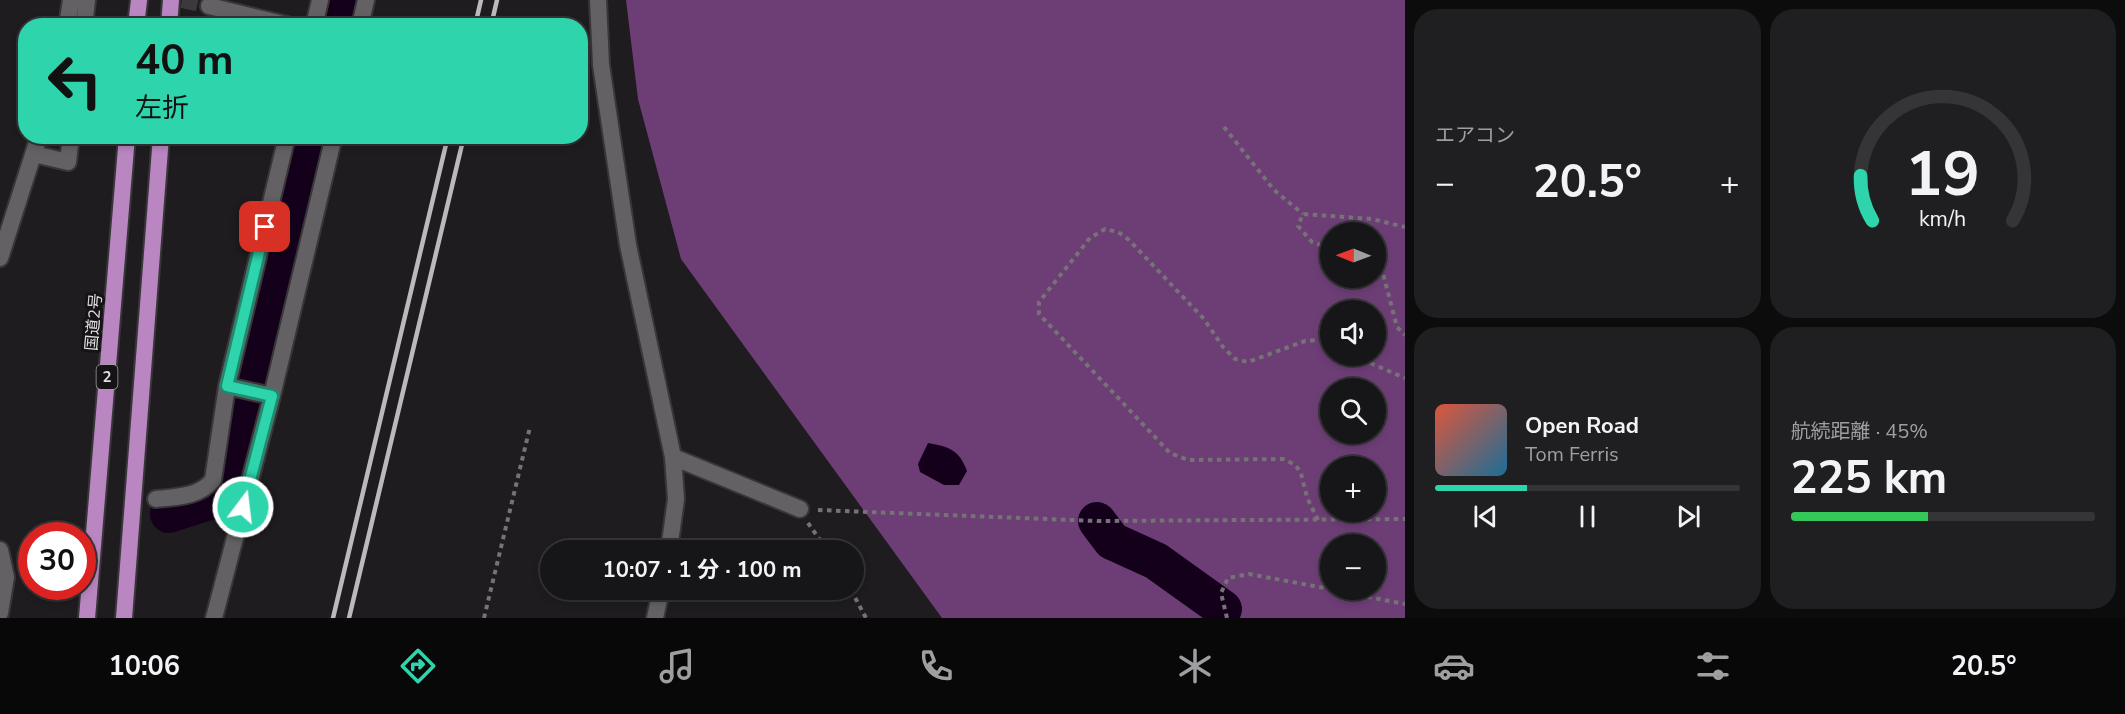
<!DOCTYPE html>
<html lang="ja">
<meta charset="utf-8">
<style>
body{margin:0;font-family:"Nunito Sans","Noto Sans JP",sans-serif;background:#1f1e20;color:#f1f3f6;height:100vh;display:flex;flex-direction:column;font-size:22px;white-space:nowrap}
*{box-sizing:border-box;margin:0}
p{font-size:20px;color:#9e9fa1}
.icon{flex:none;width:33px;height:33px;fill:none;stroke:currentColor;stroke-width:2;stroke-linecap:round;stroke-linejoin:round}
.map{position:relative;flex:1;overflow:hidden}
.drawer{display:flex;flex-direction:column;gap:9px;padding:9px;background:#0c0c0d;width:720px}
.drawer>*{flex:none}
.hud{position:absolute;left:18px;top:18px;width:570px;height:126px;border-radius:24px;box-shadow:0 3px 9px #0003,0 0 0 2px #353436;background:#2ed4ab;color:#111;overflow:hidden}
.needle{width:39px;rotate:271deg}
.controls{position:absolute;left:1320px;top:222px;display:grid;gap:12px}
.controls a{display:grid;place-items:center;width:66px;height:66px;border-radius:50%;background:#161517;box-shadow:0 3px 9px #0003,0 0 0 2px #353436;font-size:30px}
.speed{position:absolute;left:18px;top:522px;display:flex;gap:12px;font-size:30px;font-weight:700;text-align:center}
.speed>*{display:grid;place-content:center;width:78px;height:78px;border-radius:50%;background:#161517;box-shadow:0 3px 9px #0003,0 0 0 2px #353436;line-height:1}
.speed .limit{border:9px solid #d22;background:#fff;color:#111}
.pin{position:absolute;display:grid;place-items:center;width:51px;height:51px;color:#fff;margin:-26px;border-radius:12px;box-shadow:0 3px 9px #0006}
.me{position:absolute;width:66px;margin:-33px;rotate:15deg;stroke-linejoin:round;filter:drop-shadow(0 0 4px #0008)}
.turn{display:flex;align-items:center;gap:21px;height:126px;padding:0 18px;font-size:27px}
.turn .icon{width:78px;height:78px;stroke-width:2.5}
.turn b{display:block;font-size:42px;line-height:51px}
.big{font-size:45px;font-weight:700;line-height:1.1}
.drawer .tile{flex:1;display:flex;flex-direction:column;justify-content:center;gap:9px;min-width:0;padding:0 21px;border-radius:24px;background:#1f1e20}
.drawer .dial{align-items:center;gap:0}
.dial svg{height:156px;overflow:visible;fill:none;stroke:#353436;stroke-width:7;stroke-linecap:round;text-anchor:middle}
.dial text{fill:#f1f3f6;stroke:none}
.song{display:flex;align-items:center;gap:18px}
.cover{width:72px;height:72px;border-radius:9px;background:linear-gradient(135deg,hsl(10 70% 55%),hsl(200 70% 35%))}
.played{height:6px;border-radius:3px;background:linear-gradient(90deg,#2ed4ab 30%,#353436 30%)}
.keys{display:flex;justify-content:space-around;direction:ltr}
.heat{display:flex;justify-content:space-between;align-items:center;font-size:33px;direction:ltr}
.charge{height:9px;border-radius:4px;background:linear-gradient(90deg,#34c759 45%,#353436 0)}
.drawer .tiles{flex:1;display:grid;gap:9px;grid-template-columns:repeat(2,1fr)}
.trip{position:absolute;left:540px;top:540px;width:324px;height:60px;border-radius:30px;background:#161517;box-shadow:0 3px 9px #0003,0 0 0 2px #353436;font-weight:700;line-height:60px;text-align:center}
.tabs{display:flex;height:96px;justify-content:space-around;align-items:center;background:#090809;color:#9e9fa1}
.tabs .icon{width:42px;height:42px}
.tabs .current{color:#2ed4ab}
.tabs b{font-size:27px;color:#f1f3f6}
main{display:flex;flex:1;min-height:0}
.map>svg:first-child{display:block}
.forest{fill:#6d3e76;fill-rule:evenodd}
.water{fill:#15001c}
.lines{fill:none;stroke-linecap:round;stroke-linejoin:round}
.river{stroke:#15001c;stroke-width:38}
.minor-tunnel{stroke:#3b393c;stroke-width:16;stroke-dasharray:16 8;stroke-linecap:butt}
.minor-casing{stroke:#383638;stroke-width:20}
.trunk-casing{stroke:#383638;stroke-width:20}
.path{stroke:#757375;stroke-width:4;stroke-dasharray:4.5 4.5;stroke-linecap:butt}
.minor{stroke:#646164;stroke-width:16}
.trunk{stroke:#b986c2;stroke-width:16}
.rail{stroke:#bbb9bb;stroke-width:4.5}
.route-casing{stroke:#1e8a6f;stroke-width:15}
.route{stroke:#2ed4ab;stroke-width:10}
.labels{text-anchor:middle;stroke-width:6;stroke-linejoin:round;paint-order:stroke}
.shield{fill:#151315;stroke:#a3a1a3;stroke-width:1.5}
.shield-label{font-size:15px;font-weight:bold;fill:#e0dee0}
.street-label{font-size:16px;fill:#e0dee0;stroke:#151315}
</style>
<main>
<div class="map">
<svg width="1405" height="618" viewBox="0 0 1405 618">
<rect width="100%" height="100%" fill="#1e1c1f"/>
<!-- forest -->
<path class="forest" d="M 626,0 L 1405,0 L 1405,618 L 942,618 L 681,259 L 638,99 ZM 1330,232 L 1376,232 L 1376,278 L 1330,278 ZM 1330,310 L 1376,310 L 1376,356 L 1330,356 ZM 1330,388 L 1376,388 L 1376,434 L 1330,434 ZM 1330,466 L 1376,466 L 1376,512 L 1330,512 ZM 1330,544 L 1376,544 L 1376,590 L 1330,590 Z"/>
<!-- water -->
<path class="water" d="M 928,443 C 950,447 959,450 967,471 L 959,485 L 944,485 L 920,472 L 918,464 Z"/>
<g class="lines">
<!-- river -->
<path class="river" d="M 334,26 L 340,0
M 169,514 L 219,498 L 307,136
M 1097,521 L 1112,541 L 1156,561 L 1223,609"/>
<!-- minor-tunnel -->
<path class="minor-tunnel" d="M 182,0 L 209,6"/>
<!-- minor casing -->
<g class="minor-casing">
<path id="minor" d="M 598,0 L 601,65 L 628,245 L 673,457 L 676,499 L 669,550
M 209,6 L 291,26
M 67,26 L 71,0
M 84,26 L 87,0
M 314,26 L 320,0
M 360,26 L 366,0
M 34,154 L 68,162 L 71,136
M 0,258 L 39,136
M 227,386 L 272,396
M 673,457 L 800,509
M 156,499 C 176,497 199,497 213,480 L 227,386 L 287,136
M 0,550 L 6,577 L 0,613
M 214,618 L 272,396 L 334,136
M 655,618 L 661,590"/>
</g>
<!-- trunk casing -->
<g class="trunk-casing">
<path id="trunk" d="M 136,26 L 139,0
M 169,26 L 171,0
M 87,618 L 127,136
M 124,618 L 161,136"/>
</g>
<!-- path -->
<path class="path" d="M 1224,127 L 1274,190 L 1303,214
M 1330,248 L 1312,242 L 1298,226 L 1303,214 L 1372,219 L 1405,227
M 1376,260 L 1380,262 L 1397,327 L 1405,335
M 1354,356 L 1405,378
M 818,510 L 1097,521 L 1405,519
M 1318,520 C 1314,511 1308,502 1306,493 C 1300,473 1304,468 1283,459 L 1188,460 L 1170,453 L 1039,314 L 1039,302 L 1090,238 L 1105,229 L 1118,232 L 1129,240 L 1204,319 L 1223,347 L 1235,359 L 1248,362 L 1305,341 L 1320,340 L 1330,345
M 808,523 L 827,550
M 851,590 L 866,618
M 1332,590 L 1405,604
M 484,618 L 530,427
M 1227,618 L 1221,593 L 1228,578 L 1249,574 L 1330,589"/>
<!-- minor -->
<use href="#minor" class="minor"/>
<!-- trunk -->
<use href="#trunk" class="trunk"/>
<!-- rail -->
<path class="rail" d="M 475,26 L 481,0
M 491,26 L 497,0
M 333,618 L 448,136
M 349,618 L 464,136"/>
</g>
<g class="lines">
<!-- route casing -->
<g class="route-casing">
<path id="route" d="M 243,507 L 272,396 L 227,386 L 265,227"/>
</g>
<!-- route -->
<use href="#route" class="route"/>
</g>
<g class="labels">
<!-- shield labels -->
<rect class="shield" x="96.5" y="365" width="21" height="24" rx="4.5"/>
<g class="shield-label">
<text x="107" y="382">2</text>
</g>
<!-- street labels -->
<g class="street-label">
<text transform="translate(93 322) rotate(-85)" y="6">国道2号</text>
</g>
</g>
</svg>
<div class="controls">
<a><svg class="needle" viewBox="-14 -14 28 28"><path d="M0-13l5 13h-10z" fill="#e53935"/><path d="M0 13l5-13h-10z" fill="#9e9fa1"/></svg></a>
<a><svg class="icon" aria-label="sound" viewBox="0 0 24 24"><path d="M4 9h4l5-4v14l-5-4H4zM17 9q2 3 0 6"/></svg></a>
<a><svg class="icon" aria-label="search" viewBox="0 0 24 24"><circle cx="10" cy="10" r="6"/><path d="M15 15l6 6"/></svg></a>
<a>+</a>
<a>−</a>
</div>
<div class="speed"><div class="limit">30</div></div>
<div class="pin" style="left:265px;top:227px;background:#d93025"><svg class="icon" aria-label="arrive" viewBox="0 0 24 24"><path d="M6 21V4h12l-3 4 3 4H6"/></svg></div>
<svg class="me" style="left:243px;top:507px" viewBox="-20 -20 40 40"><circle r="17" fill="#2ed4ab" stroke="#fff" stroke-width="3"/><path d="M0-11L8 9 0 5-8 9z" fill="#fff"/></svg>
<div class="trip">10:07 · 1 分 · 100 m</div>
<div class="hud">
<div class="turn"><svg class="icon" aria-label="left" viewBox="0 0 24 24"><path d="M17 20v-9H6M10 6l-5 5 5 5"/></svg><div><b>40 m</b>左折</div></div>
</div>
</div>
<section class="drawer">
<div class="tiles">
<div class="tile"><p>エアコン</p>
<div class="heat"><a>−</a><b class="big">20.5°</b><a>+</a></div>
</div>
<div class="tile dial"><svg viewBox="0 0 100 80">
<path d="M14 69A42 42 0 1 1 86 69"/>
<path d="M14 69A42 42 0 0 1 8 46" stroke="#2ed4ab"/>
<text x="50" y="56" font-size="32" font-weight="700">19</text>
<text x="50" y="72" font-size="11">km/h</text>
</svg></div>
<div class="tile">
<div class="song"><i class="cover"></i><div><b>Open Road</b><p>Tom Ferris</p></div></div>
<div class="played"></div>
<div class="keys"><svg class="icon" aria-label="previous" viewBox="0 0 24 24"><path d="M18 5L8 12l10 7zM5 5v14"/></svg><svg class="icon" aria-label="pause" viewBox="0 0 24 24"><path d="M8 5v14M16 5v14"/></svg><svg class="icon" aria-label="next" viewBox="0 0 24 24"><path d="M6 5l10 7-10 7zM19 5v14"/></svg></div>
</div>
<div class="tile"><p>航続距離 · 45%</p><b class="big">225 km</b><div class="charge"></div></div>
</div>
</section>
</main>
<nav class="tabs">
<b>10:06</b>
<svg class="icon current" aria-label="directions" viewBox="0 0 24 24"><path d="M12 3l9 9-9 9-9-9zM9 14v-3h6M13 9l2 2-2 2"/></svg>
<svg class="icon" aria-label="music" viewBox="0 0 24 24"><path d="M9 18V5l10-2v13"/><circle cx="6" cy="18" r="3"/><circle cx="16" cy="16" r="3"/></svg>
<svg class="icon" aria-label="phone" viewBox="0 0 24 24"><path d="M5 4h4l2 5-3 2q2 4 5 5l2-3 5 2v4C11 20 4 13 5 4z"/></svg>
<svg class="icon" aria-label="climate" viewBox="0 0 24 24"><path d="M12 3v18M4 7l16 10M4 17L20 7"/></svg>
<svg class="icon" aria-label="car" viewBox="0 0 24 24"><path d="M5 17H2v-5l4-1 3-4h7l3 4 3 1v5h-3M9 17h6M6 11h13"/><circle cx="7" cy="17" r="2"/><circle cx="17" cy="17" r="2"/></svg>
<svg class="icon" aria-label="filters" viewBox="0 0 24 24"><path d="M4 7h16M4 17h16"/><circle cx="9" cy="7" r="2"/><circle cx="15" cy="17" r="2"/></svg>
<b>20.5°</b>
</nav>
